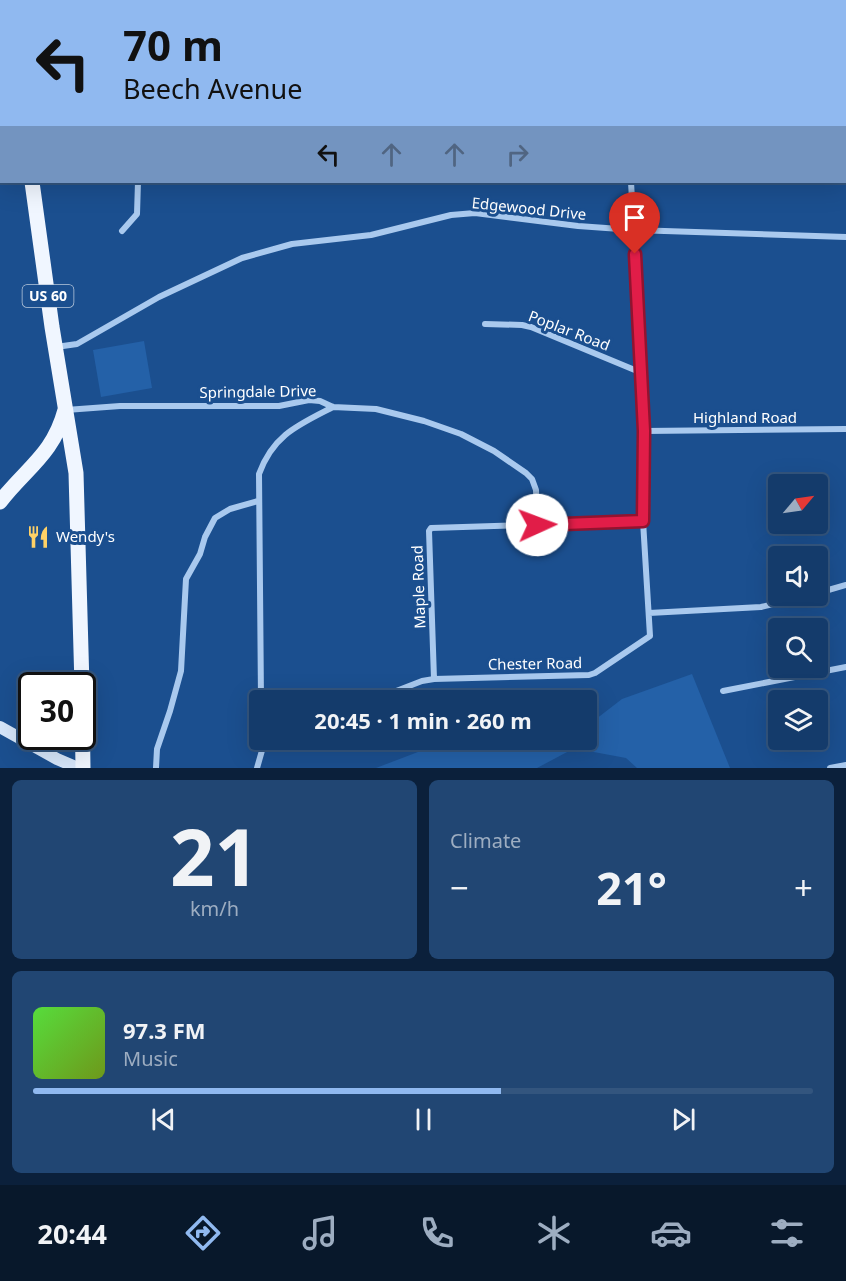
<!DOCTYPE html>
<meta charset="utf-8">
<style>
body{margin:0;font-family:"Noto Sans",sans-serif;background:#214673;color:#f1f3f6;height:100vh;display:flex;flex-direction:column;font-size:22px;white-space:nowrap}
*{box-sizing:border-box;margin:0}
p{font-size:20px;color:#9dadc1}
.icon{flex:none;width:33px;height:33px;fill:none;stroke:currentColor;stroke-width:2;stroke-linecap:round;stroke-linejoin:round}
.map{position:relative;height:768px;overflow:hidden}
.panel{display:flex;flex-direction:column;gap:12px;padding:12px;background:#0b203b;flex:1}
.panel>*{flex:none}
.banner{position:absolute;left:0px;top:0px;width:846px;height:183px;box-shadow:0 6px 24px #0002,0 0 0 2px #33557e;background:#90b9f0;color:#111;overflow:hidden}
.needle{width:39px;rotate:61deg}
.tools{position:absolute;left:768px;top:474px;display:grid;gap:12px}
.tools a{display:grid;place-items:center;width:60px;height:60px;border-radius:6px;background:#143b6b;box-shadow:0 6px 24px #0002,0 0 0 2px #33557e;font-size:30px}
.speed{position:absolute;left:18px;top:672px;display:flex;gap:12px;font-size:30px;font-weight:700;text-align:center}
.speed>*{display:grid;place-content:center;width:78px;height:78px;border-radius:50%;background:#143b6b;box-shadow:0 6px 24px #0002,0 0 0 2px #33557e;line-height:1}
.speed .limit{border:3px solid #111;border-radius:9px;background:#fff;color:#111}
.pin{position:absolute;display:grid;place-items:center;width:51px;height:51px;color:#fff;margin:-62px -26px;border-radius:50% 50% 50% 0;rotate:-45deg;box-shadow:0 0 6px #0007}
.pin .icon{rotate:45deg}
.me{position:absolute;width:66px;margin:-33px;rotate:88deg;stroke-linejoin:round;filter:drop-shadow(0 0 4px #0008)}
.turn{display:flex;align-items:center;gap:21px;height:126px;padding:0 24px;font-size:27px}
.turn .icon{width:78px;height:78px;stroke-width:2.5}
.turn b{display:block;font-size:42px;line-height:51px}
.lanes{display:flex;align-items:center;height:57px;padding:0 24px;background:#0003;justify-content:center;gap:30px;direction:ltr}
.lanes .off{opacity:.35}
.big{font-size:45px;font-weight:700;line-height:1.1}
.panel .tile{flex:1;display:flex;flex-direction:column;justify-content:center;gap:9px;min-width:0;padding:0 21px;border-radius:9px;background:#214673}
.panel .dial{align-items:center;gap:0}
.dial b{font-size:78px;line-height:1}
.song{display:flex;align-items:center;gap:18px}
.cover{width:72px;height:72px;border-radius:9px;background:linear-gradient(135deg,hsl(110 70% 55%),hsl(80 70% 35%))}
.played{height:6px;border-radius:3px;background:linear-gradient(90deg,#90b9f0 60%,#33557e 60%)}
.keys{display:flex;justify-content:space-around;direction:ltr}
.heat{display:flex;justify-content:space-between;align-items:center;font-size:33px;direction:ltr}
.panel .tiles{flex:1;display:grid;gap:12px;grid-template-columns:1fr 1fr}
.tile:last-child{grid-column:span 2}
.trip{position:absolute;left:249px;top:690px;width:348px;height:60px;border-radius:6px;background:#143b6b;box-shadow:0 6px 24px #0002,0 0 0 2px #33557e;font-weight:700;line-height:60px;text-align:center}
.tabs{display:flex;height:96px;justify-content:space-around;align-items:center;background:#08182b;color:#9dadc1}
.tabs .icon{width:42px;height:42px}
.tabs .current{color:#90b9f0}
.tabs b{font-size:27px;color:#f1f3f6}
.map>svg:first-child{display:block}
.green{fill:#2461a8}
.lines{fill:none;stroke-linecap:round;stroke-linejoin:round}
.minor{stroke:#a9c9ee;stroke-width:6}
.secondary{stroke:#d6e6fa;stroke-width:12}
.primary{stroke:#f0f6ff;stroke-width:15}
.route-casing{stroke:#92132f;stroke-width:15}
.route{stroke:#e11d48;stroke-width:10}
.labels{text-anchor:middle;stroke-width:6;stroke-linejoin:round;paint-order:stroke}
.shield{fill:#1b4f8f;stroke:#bbcadd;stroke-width:1.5}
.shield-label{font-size:14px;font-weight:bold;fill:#fff}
.street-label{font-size:15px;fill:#fff;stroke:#1b4f8f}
.poi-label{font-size:15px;fill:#fff;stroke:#1b4f8f;text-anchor:start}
</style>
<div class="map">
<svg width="846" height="768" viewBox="0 0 846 768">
<rect width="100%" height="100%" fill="#1b4f8f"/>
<!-- green -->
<path class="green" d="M 144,341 L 152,388 L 101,397 L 93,350 Z
M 692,674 L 730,768 L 637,768 L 626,758 L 583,750 L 569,751 L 537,768 L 376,768 L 439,744 L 454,748 L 483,748 L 562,740 L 586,740 L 587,726 L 622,699 Z"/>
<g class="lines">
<!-- minor -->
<path class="minor" d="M 275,0 L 280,2
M 379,0 L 379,2
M 619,0 L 619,2
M 150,2 L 153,0
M 426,2 L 434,0
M 0,7 L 2,7
M 844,72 L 846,72
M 122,231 L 137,214 L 138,182
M 485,324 L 522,325 L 531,327 L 642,373
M 56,347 L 77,344 L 159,297 L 242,258 L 292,244 L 371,235 L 451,215 L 475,213 L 578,226 L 634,230 L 846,237
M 66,410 L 120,406 L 279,406 L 309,400 L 320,401 L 333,407 L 376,409 L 424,421 L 461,434 L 494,451 L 526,473 L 532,479 L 536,490 L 537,525
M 644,431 L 846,429
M 818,593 L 846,585
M 649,613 L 761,607 L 807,596
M 434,679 L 429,531 L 431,528 L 643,521
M 723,691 L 846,667
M 261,700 L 259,474 C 273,435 298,425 333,407
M 373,700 L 422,681 L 434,679 L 589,675 L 595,673 L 650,636 L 643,521 L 644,431 L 642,373 L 631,182
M 156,768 L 157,749 L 170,711 L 181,671 L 186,579 L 200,554 L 205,537 L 215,518 L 230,509 L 258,501
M 257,768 L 265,740
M 830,768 L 846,765"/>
<!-- secondary -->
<path class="secondary" d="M 0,727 L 57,759 L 78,768"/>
<!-- primary -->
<path class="primary" d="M 27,0 L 27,2
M 32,182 L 52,327 L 76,473 L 82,686
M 0,502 C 26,468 53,455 65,410
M 82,698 L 83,768"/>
</g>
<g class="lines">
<!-- route casing -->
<g class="route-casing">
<path id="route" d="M 537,525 L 643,521 L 644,431 L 635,254"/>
</g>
<!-- route -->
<use href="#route" class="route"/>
</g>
<!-- icons -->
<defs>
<g id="restaurant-bare" transform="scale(1.8)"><path d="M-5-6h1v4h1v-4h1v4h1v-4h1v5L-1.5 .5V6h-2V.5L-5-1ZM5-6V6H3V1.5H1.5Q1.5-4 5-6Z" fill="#ffd166" stroke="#1b4f8f" stroke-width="2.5" paint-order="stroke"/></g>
</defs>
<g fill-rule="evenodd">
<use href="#restaurant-bare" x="38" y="537"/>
</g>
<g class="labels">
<!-- shield labels -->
<rect class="shield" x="22.5" y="285" width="51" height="22" rx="4.5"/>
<g class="shield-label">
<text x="48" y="301">US 60</text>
</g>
<!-- street labels -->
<g class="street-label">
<text transform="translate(529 209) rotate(6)" y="5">Edgewood Drive</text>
<text transform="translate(569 331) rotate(21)" y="5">Poplar Road</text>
<text transform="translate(258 392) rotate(-1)" y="5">Springdale Drive</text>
<text x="745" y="423">Highland Road</text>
<text transform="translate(419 587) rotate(-92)" y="5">Maple Road</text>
<text transform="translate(535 664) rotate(-1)" y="5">Chester Road</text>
</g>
<!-- poi labels -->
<g class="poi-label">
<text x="56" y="542">Wendy's</text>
</g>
</g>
</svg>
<div class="tools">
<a><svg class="needle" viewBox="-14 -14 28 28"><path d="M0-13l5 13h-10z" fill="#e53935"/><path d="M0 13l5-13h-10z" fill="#9dadc1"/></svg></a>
<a><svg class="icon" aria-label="sound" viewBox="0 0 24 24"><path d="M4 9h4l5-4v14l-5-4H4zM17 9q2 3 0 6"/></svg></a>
<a><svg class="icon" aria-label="search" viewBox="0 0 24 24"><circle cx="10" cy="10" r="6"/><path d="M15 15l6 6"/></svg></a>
<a><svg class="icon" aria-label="layers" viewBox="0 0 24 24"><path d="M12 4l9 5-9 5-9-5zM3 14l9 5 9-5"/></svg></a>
</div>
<div class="speed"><div class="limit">30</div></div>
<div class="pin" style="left:635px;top:254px;background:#d93025"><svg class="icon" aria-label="arrive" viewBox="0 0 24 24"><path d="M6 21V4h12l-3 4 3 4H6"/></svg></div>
<svg class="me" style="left:537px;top:525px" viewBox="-20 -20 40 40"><circle r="19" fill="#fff"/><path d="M0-13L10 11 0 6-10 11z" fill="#e11d48"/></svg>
<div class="trip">20:45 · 1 min · 260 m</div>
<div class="banner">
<div class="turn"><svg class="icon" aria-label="left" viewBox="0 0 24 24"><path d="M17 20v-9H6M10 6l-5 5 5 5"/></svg><div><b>70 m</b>Beech Avenue</div></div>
<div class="lanes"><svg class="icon" aria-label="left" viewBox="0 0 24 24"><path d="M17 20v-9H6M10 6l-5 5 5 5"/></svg><svg class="icon off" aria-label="ahead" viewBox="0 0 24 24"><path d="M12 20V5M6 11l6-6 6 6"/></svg><svg class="icon off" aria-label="ahead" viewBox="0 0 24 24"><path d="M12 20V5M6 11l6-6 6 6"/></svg><svg class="icon off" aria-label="right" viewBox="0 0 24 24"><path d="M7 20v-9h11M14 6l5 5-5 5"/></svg></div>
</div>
</div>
<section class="panel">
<div class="tiles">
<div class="tile dial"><b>21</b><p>km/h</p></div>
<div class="tile"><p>Climate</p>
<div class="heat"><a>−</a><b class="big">21°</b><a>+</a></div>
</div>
<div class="tile">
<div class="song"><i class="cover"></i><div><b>97.3 FM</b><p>Music</p></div></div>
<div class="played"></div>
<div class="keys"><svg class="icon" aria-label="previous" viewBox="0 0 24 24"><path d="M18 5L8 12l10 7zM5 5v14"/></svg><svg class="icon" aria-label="pause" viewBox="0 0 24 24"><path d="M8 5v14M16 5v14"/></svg><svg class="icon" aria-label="next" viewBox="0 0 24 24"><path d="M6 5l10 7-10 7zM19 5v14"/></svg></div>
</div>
</div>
</section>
<nav class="tabs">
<b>20:44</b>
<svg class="icon current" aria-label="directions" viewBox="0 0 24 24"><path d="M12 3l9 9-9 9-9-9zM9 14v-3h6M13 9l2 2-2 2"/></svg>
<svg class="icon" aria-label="music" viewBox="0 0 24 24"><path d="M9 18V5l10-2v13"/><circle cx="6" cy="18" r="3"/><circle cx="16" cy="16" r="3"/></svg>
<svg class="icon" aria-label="phone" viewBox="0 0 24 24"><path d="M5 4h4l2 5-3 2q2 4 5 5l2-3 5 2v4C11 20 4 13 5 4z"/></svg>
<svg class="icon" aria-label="climate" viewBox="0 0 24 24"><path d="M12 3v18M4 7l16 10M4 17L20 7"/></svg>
<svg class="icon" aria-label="car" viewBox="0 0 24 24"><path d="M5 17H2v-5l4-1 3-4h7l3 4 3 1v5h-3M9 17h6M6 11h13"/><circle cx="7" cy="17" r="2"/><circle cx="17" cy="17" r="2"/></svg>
<svg class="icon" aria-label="filters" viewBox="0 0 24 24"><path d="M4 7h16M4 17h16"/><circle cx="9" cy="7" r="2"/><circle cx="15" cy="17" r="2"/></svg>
</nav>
